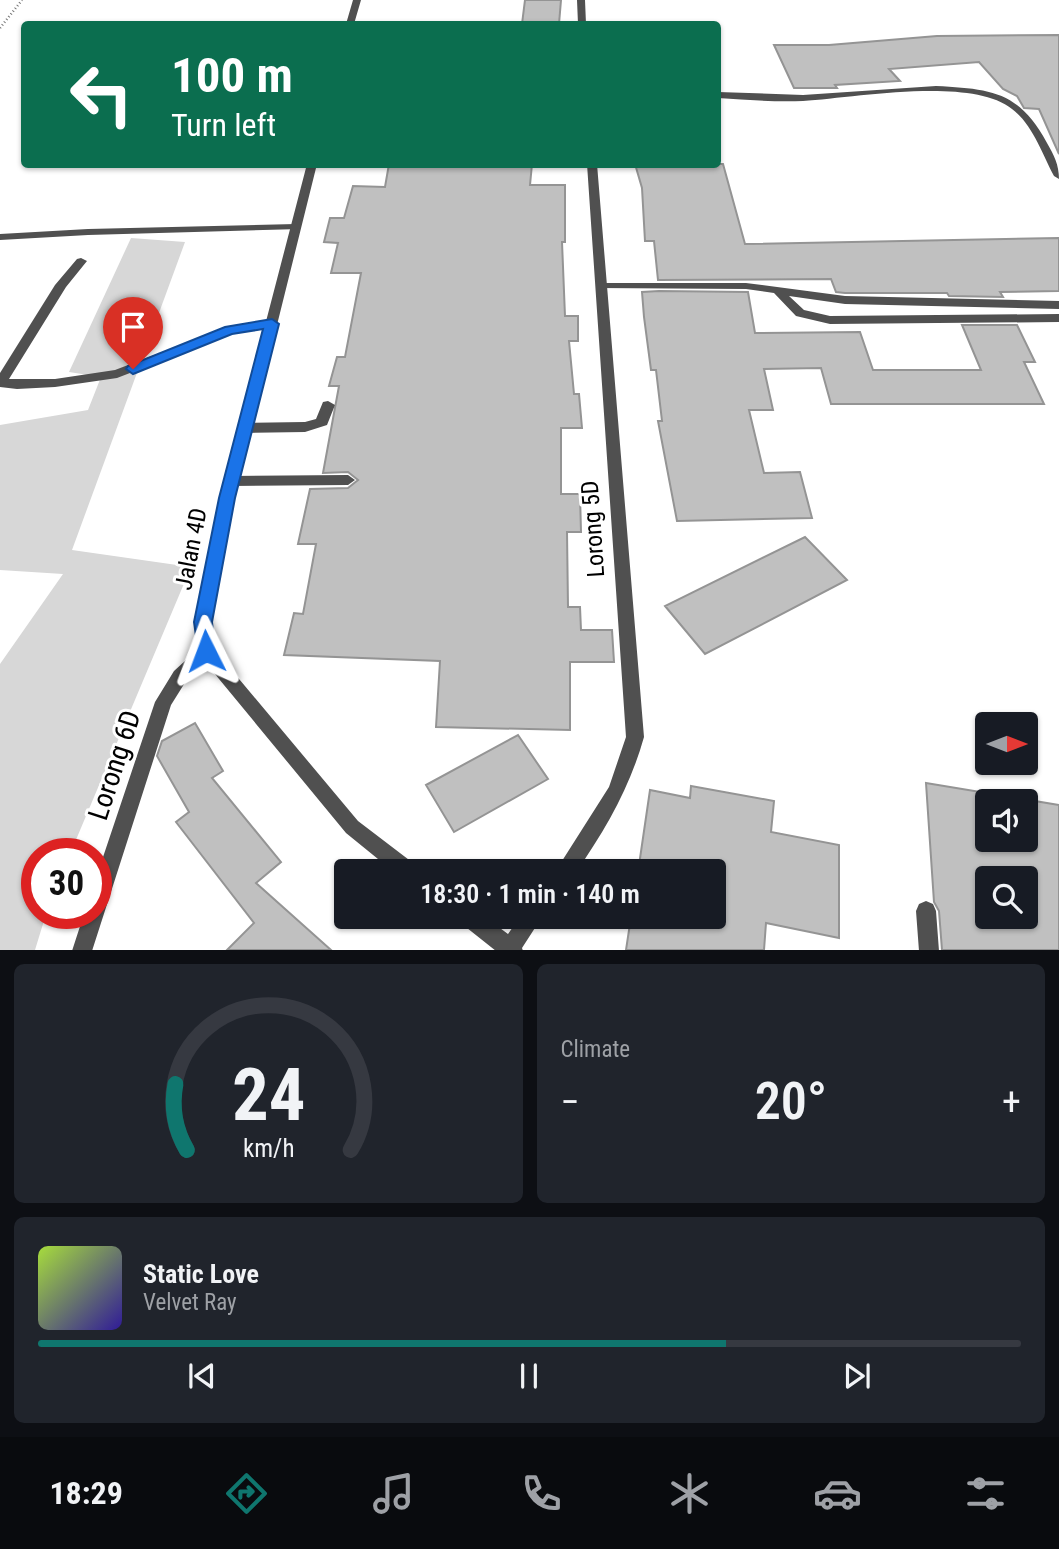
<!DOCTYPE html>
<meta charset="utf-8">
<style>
body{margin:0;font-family:"Roboto Condensed",sans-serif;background:#20242c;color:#f1f3f6;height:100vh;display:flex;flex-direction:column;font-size:26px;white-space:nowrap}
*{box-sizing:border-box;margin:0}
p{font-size:23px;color:#9ea1a6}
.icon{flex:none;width:38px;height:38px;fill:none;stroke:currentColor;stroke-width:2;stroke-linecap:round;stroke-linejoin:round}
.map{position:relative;height:950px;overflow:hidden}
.drawer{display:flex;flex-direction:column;gap:14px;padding:14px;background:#0d0f14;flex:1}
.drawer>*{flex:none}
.banner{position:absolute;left:21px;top:21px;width:700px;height:147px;border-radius:7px;box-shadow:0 2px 5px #0004;background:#0b6e4f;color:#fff;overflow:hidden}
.needle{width:46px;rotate:90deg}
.buttons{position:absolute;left:975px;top:712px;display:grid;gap:14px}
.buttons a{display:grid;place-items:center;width:63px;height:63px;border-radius:7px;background:#171b24;box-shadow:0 2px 5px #0004;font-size:35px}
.speed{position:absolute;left:21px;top:838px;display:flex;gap:14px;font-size:35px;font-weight:700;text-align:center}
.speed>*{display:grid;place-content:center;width:91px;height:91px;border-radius:50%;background:#171b24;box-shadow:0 2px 5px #0004;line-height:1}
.speed .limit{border:10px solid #d22;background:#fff;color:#111}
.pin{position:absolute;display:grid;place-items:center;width:60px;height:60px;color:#fff;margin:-72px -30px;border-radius:50% 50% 50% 0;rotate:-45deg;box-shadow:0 0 7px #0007}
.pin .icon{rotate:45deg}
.me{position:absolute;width:77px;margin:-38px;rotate:357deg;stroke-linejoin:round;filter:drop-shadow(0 0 5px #0008)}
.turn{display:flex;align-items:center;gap:24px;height:147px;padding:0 35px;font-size:32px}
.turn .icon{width:91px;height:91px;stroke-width:2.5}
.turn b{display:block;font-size:49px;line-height:60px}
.big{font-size:52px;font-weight:600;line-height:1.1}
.drawer .card{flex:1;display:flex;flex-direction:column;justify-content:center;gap:10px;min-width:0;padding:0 24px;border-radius:10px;background:#20242c}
.drawer .dial{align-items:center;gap:0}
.dial svg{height:182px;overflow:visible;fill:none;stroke:#363941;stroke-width:7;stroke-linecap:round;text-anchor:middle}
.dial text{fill:#f1f3f6;stroke:none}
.song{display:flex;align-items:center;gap:21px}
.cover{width:84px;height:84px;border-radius:10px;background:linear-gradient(135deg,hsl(80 70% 55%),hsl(250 70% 35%))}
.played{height:7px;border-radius:4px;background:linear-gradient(90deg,#0f766e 70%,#363941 70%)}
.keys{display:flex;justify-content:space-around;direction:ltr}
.heat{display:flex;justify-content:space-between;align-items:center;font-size:38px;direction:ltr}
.drawer .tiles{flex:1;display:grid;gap:14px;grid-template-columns:1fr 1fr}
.card:last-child{grid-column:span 2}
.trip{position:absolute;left:334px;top:859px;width:392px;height:70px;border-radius:7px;background:#171b24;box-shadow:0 2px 5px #0004;font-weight:600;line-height:70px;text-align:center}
.menu{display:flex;height:112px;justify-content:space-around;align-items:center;background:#090b0e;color:#9ea1a6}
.menu .icon{width:49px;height:49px}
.menu .on{color:#0f766e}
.menu b{font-size:32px;color:#f1f3f6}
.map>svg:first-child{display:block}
.green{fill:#d7d7d7}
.building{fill:#c0c0c0;stroke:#949494;stroke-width:2;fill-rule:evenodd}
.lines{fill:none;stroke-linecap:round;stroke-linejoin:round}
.path{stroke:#727272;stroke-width:2.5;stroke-dasharray:1 2.5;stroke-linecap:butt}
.service{fill:#505050;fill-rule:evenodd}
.minor{fill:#505050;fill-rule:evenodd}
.route{fill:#1a73e8;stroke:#114b97;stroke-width:2}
.labels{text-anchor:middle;stroke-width:6;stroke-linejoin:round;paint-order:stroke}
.street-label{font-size:24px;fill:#000;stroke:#fff}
.near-street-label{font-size:28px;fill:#000;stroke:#fff}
</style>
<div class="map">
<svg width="1059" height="951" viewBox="0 0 1059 951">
<rect width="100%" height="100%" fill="#fff"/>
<!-- green -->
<path class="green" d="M 131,238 L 185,242 L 72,550 L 191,567 L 70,854 L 37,854 L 37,914 L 46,914 L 35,950 L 0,950 L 0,664 L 63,574 L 0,570 L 0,425 L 88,410 L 101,377 L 69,372 Z"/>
<!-- building -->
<path class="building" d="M 525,0 L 561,0 L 559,24 L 522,24 Z
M 1059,35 L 1059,154 L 1039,109 L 1024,108 L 1017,96 L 1003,89 L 979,62 L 889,69 L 900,81 L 835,85 L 837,88 L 794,88 L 774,45 L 829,45 L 937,36 Z
M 389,164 L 532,164 L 530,185 L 565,185 L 565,242 L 562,242 L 565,316 L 578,316 L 578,341 L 569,341 L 574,394 L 579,394 L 582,428 L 561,428 L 561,494 L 580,494 L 581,532 L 567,532 L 568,607 L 580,607 L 581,630 L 612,630 L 614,662 L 570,662 L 570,730 L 436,727 L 440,661 L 284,655 L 294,613 L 303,614 L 316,544 L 298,544 L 310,489 L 348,488 L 358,480 L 348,472 L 323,473 L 339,386 L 329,386 L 337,357 L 345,357 L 361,273 L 331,273 L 338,243 L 324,242 L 330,218 L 344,218 L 353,186 L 385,187 Z
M 635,164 L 723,164 L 745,244 L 1059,238 L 1059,291 L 1000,292 L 1003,297 L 949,296 L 947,293 L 845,293 L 836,292 L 831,279 L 658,280 L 654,241 L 645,241 L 642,188 Z
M 659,291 L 748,292 L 755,333 L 860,332 L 873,370 L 981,370 L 962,325 L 1017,325 L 1035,362 L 1024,362 L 1044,404 L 831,404 L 821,368 L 764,369 L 773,410 L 749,410 L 764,473 L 800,472 L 812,518 L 677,521 L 658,421 L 662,421 L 656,370 L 651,370 L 644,317 L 642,292 Z
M 805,537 L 847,580 L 705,654 L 665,606 Z
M 195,723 L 223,771 L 212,778 L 281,862 L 256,883 L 331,950 L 227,950 L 254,923 L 176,822 L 189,812 L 157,756 L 162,741 Z
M 518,735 L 548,779 L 454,832 L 426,785 Z
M 926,783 L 1059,805 L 1059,950 L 942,950 L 939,911 L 934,902 ZM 987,802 L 1026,802 L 1026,840 L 987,840 ZM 987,878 L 1026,878 L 1026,917 L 987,917 Z
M 691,786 L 774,801 L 771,832 L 839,845 L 839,938 L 766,923 L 764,950 L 626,950 L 631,917 L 714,917 L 714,872 L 638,872 L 650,790 L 690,798 Z"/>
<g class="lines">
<!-- path -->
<path class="path" d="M 0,28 L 22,0"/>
<!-- service -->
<path class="service" d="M 936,86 C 991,89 1019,91 1047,143 C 1054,155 1059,165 1059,179 L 1054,176 C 1042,154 1033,125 1012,109 C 971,76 854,98 803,101 C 774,102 746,100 718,98 L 718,92 L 803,95 Z
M 296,224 L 301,227 L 300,229 L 88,235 L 0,240 L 0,234 L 88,229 Z
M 81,258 L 87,261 L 66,287 L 9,379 L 55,379 L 115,370 L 225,328 L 272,320 L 278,324 L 272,328 L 231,334 L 117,378 L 55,387 L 17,389 L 0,387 L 0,373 L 55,285 L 77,259 Z
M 601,283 L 746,283 L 845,296 L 1059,301 L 1059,309 L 845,304 L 789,296 L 804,310 L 830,316 L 1059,314 L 1059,322 L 830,324 L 796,316 L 774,293 L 746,289 L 597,288 L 597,284 Z
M 328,401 L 335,405 L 327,425 L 305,432 L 245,433 L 238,428 L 245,423 L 305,422 L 316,419 L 323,402 Z
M 348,475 L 355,480 L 348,485 L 231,486 L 224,481 L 231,476 Z
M 926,901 L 933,904 L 936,911 L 939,951 L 919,951 L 916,911 L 919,904 Z"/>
<!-- minor -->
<path class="minor" d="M 353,0 L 361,0 L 354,24 L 346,24 Z
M 577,0 L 585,0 L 586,24 L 578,24 Z
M 307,164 L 317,164 L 234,498 L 211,622 L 214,649 L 358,821 L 417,866 L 419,872 L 394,872 L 346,833 L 205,662 L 186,681 L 171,705 L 92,951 L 72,951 L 84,914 L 96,914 L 96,878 L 155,702 L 174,671 L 198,649 L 195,622 L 220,498 Z
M 587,164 L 597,164 L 644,737 C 630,787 606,829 576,872 L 555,872 L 609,787 L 626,737 Z
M 459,917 L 485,917 L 508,934 L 520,917 L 542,917 L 522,948 L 523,951 L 496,951 L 462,924 Z"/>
</g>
<!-- route -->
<path class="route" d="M 272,319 L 279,324 L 235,498 L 212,622 L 215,651 L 212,657 L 206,659 L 199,657 L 194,622 L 219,498 L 263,329 L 232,334 L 138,372 L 133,374 L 126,369 L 128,366 L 225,327 Z"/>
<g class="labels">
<!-- street labels -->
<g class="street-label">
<text transform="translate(593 529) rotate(-94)" y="8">Lorong 5D</text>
<text transform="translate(191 549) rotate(-79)" y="8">Jalan 4D</text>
</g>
<!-- near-street labels -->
<g class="near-street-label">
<text transform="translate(114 765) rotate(-72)" y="10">Lorong 6D</text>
</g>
</g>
</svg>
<div class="buttons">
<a><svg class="needle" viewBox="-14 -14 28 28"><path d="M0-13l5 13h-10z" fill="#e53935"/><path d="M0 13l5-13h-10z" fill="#9ea1a6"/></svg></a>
<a><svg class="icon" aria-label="sound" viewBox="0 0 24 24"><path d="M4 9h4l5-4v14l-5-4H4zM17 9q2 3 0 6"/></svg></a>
<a><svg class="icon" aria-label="search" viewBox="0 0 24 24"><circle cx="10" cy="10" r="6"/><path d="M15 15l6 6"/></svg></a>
</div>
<div class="speed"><div class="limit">30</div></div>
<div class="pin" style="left:133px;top:369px;background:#d93025"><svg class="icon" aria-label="arrive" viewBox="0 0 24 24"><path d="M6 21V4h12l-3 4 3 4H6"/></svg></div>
<svg class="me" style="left:206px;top:651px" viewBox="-20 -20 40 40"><path d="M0-17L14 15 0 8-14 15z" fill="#1a73e8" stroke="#fff" stroke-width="4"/></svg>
<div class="trip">18:30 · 1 min · 140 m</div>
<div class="banner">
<div class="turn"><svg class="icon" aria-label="left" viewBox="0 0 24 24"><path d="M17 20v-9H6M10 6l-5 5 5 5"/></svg><div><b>100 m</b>Turn left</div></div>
</div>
</div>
<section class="drawer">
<div class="tiles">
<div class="card dial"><svg viewBox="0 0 100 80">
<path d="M14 69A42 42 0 1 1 86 69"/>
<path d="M14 69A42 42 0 0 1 9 40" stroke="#0f766e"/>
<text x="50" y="56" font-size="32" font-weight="700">24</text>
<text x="50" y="72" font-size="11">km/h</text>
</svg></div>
<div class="card"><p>Climate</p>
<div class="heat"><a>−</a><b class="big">20°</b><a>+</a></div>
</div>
<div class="card">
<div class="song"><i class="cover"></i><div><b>Static Love</b><p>Velvet Ray</p></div></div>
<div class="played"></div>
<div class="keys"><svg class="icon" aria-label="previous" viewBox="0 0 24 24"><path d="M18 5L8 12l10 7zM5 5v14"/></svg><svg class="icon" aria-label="pause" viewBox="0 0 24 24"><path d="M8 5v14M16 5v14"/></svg><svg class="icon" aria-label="next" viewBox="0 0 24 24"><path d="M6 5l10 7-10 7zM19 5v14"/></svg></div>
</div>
</div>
</section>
<nav class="menu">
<b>18:29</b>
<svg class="icon on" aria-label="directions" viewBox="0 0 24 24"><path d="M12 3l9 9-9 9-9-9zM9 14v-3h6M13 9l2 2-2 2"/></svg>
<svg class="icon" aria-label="music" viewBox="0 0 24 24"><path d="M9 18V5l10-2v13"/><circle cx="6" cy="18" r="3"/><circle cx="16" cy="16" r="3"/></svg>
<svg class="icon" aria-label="phone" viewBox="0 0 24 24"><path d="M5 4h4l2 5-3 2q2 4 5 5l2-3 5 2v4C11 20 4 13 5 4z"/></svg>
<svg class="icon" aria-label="climate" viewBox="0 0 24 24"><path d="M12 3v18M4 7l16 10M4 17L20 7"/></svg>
<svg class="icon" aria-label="car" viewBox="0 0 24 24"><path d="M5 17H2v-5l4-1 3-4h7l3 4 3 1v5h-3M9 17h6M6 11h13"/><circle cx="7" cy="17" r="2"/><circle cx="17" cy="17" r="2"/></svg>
<svg class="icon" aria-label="filters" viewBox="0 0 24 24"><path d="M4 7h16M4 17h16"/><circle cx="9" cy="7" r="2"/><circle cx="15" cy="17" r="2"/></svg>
</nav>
